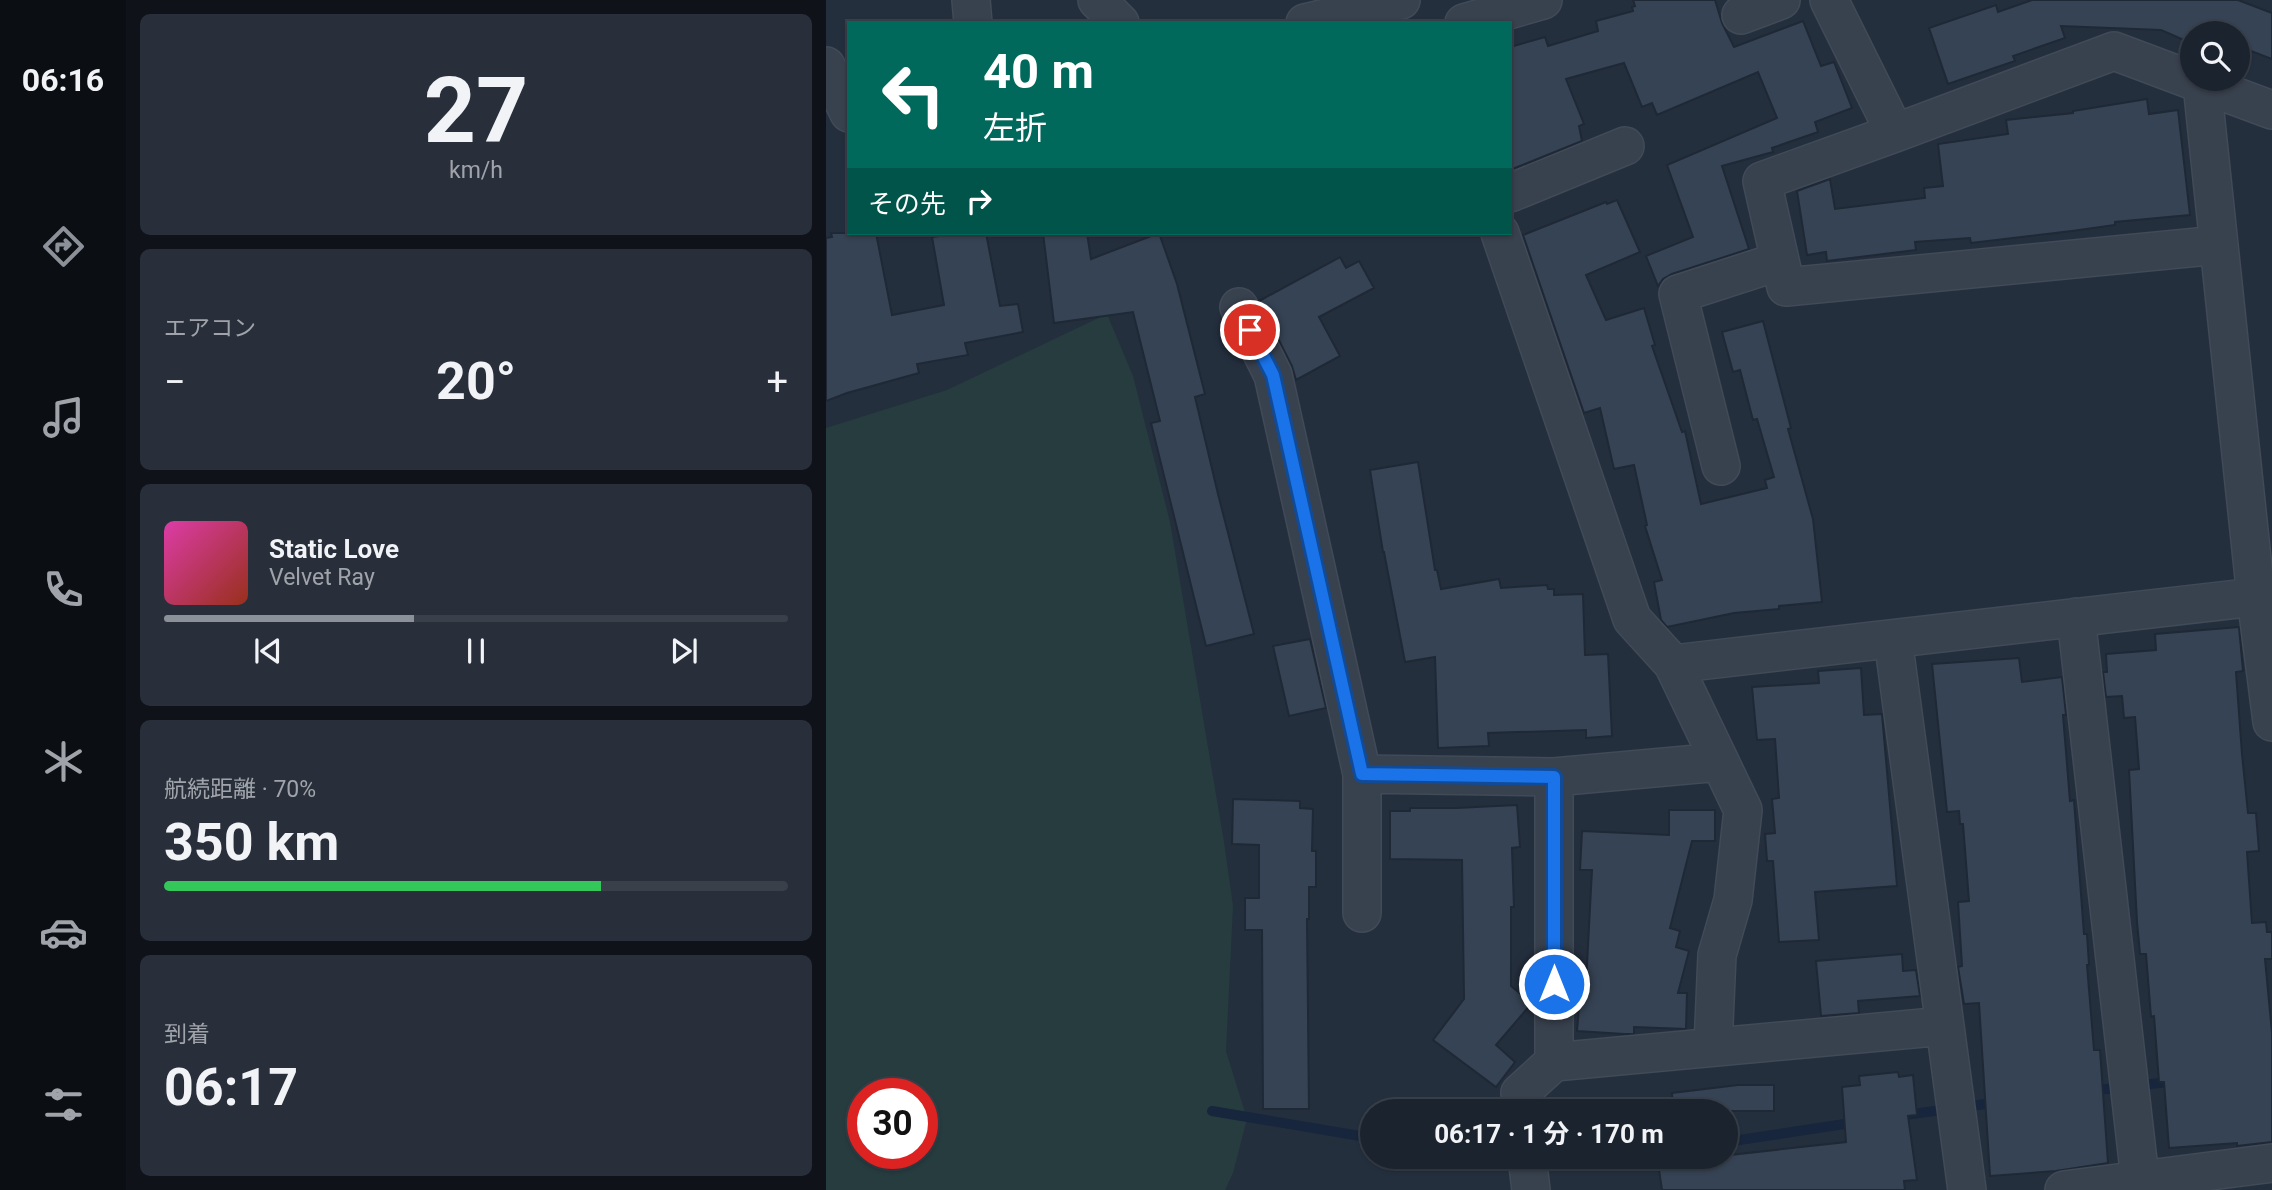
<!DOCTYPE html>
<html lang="ja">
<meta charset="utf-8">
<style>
body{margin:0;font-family:Roboto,"Noto Sans JP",sans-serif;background:#282f3a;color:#f1f3f6;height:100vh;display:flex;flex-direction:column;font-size:26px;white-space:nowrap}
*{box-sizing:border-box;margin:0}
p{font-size:23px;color:#a0a4aa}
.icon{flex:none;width:38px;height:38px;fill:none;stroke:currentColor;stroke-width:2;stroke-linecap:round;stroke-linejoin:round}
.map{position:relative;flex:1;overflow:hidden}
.details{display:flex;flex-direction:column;gap:14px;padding:14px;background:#0f1319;width:700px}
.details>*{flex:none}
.hud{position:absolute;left:21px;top:21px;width:665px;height:214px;border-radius:0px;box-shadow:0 2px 5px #0004,0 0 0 2px #39404a;background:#00695c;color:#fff;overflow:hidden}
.tools{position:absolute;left:1354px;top:21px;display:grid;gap:14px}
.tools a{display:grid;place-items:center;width:70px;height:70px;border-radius:50%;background:#1b232e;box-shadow:0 2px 5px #0004,0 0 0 2px #39404a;font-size:35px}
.speed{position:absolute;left:21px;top:1078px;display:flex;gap:14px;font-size:35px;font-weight:700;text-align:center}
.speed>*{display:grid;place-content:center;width:91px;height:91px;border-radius:50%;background:#1b232e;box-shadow:0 2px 5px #0004,0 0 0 2px #39404a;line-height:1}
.speed .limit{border:10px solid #d22;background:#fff;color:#111}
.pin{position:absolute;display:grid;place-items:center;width:60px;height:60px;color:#fff;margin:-30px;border:4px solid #fff;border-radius:50%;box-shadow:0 2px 7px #0007}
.me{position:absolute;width:77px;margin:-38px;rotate:0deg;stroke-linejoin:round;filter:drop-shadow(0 0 5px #0008)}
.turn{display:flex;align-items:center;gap:24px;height:147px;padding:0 21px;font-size:32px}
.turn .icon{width:91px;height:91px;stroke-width:2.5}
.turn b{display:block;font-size:49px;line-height:60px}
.then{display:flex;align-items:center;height:66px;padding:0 21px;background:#0003;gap:14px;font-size:26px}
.big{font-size:52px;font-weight:700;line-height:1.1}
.details .widget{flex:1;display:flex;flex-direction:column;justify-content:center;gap:10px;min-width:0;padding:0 24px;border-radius:10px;background:#282f3a}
.details .dial{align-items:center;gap:0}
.dial b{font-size:91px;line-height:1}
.song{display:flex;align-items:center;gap:21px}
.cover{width:84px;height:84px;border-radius:10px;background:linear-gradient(135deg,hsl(320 70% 55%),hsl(10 70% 35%))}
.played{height:7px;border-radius:4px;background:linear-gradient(90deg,#8c9099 40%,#39404a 40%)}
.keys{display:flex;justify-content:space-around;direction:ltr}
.heat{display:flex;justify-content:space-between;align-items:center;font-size:38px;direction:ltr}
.charge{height:10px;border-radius:5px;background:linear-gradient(90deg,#34c759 70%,#39404a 0)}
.trip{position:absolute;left:534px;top:1099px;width:378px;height:70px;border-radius:35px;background:#1b232e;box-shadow:0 2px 5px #0004,0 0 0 2px #39404a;font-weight:700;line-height:70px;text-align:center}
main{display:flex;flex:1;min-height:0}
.tabs{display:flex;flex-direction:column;width:126px;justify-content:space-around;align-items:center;background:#0b0e12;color:#a0a4aa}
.tabs .icon{width:49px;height:49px}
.tabs .current{color:#8c9099}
.tabs b{font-size:32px;color:#f1f3f6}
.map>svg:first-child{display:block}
.green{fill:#263c3f;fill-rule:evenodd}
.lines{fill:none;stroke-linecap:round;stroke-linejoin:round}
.stream{stroke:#17263c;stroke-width:10}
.building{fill:#364354;stroke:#1f2835;stroke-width:2}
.minor-casing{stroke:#414a57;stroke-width:40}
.minor{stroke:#38414e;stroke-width:37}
.route-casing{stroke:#114b97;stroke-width:18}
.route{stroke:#1a73e8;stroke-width:12}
</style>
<main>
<nav class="tabs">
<b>06:16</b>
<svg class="icon current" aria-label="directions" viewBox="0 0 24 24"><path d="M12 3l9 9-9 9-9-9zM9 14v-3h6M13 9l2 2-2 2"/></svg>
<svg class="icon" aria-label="music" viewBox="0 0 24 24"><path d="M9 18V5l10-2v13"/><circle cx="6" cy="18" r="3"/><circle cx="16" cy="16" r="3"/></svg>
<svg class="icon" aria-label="phone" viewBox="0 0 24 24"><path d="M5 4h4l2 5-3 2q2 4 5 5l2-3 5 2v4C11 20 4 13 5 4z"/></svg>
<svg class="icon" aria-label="climate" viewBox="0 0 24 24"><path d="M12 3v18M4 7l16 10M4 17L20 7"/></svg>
<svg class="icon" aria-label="car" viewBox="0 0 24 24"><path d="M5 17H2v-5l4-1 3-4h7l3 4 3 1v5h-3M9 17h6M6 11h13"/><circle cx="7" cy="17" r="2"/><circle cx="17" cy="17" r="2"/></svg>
<svg class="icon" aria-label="filters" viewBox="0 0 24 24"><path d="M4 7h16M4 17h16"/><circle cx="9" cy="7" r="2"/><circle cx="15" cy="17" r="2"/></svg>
</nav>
<section class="details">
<div class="widget dial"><b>27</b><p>km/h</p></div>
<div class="widget"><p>エアコン</p>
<div class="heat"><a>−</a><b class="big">20°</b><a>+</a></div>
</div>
<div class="widget">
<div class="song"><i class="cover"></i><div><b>Static Love</b><p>Velvet Ray</p></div></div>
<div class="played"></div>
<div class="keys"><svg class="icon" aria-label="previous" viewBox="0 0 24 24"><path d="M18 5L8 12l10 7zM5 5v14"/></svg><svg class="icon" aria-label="pause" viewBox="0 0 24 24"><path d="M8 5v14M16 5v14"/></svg><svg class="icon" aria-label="next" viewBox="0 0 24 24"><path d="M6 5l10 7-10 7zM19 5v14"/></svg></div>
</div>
<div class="widget"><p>航続距離 · 70%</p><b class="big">350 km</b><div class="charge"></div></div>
<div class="widget"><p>到着</p><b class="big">06:17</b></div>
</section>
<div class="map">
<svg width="1446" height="1190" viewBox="0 0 1446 1190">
<rect width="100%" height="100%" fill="#242f3e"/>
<!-- green -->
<path class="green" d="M 281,314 L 307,376 L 344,522 L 398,842 L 407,906 L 400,1051 L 421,1119 L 407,1173 L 399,1190 L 0,1190 L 0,428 L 121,390 ZM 37,1094 L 96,1094 L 96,1153 L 37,1153 Z"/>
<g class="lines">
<!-- stream -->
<path class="stream" d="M 1263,1091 L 1351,1081
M 386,1111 L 546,1138
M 1079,1115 L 1174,1102
M 900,1142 L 1032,1122
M 668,1157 L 731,1166 L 796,1157"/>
</g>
<!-- building -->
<path class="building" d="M 807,0 L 889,0 L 896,23 L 908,47 L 977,21 L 995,66 L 1008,62 L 1026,108 L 989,122 L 992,132 L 946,148 L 947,152 L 896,166 L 923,249 L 846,274 L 837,279 L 832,286 L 820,256 L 867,237 L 841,165 L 951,118 L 932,72 L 831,115 L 826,103 L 816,107 L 798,63 L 740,79 L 758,124 L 753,126 L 756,141 L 684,170 L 684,47 L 719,37 L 722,46 L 772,31 L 770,21 L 807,11 L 806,7 L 809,6 Z
M 1206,0 L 1412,0 L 1446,13 L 1446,59 L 1412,46 L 1412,33 L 1380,33 L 1367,28 L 1367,44 L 1335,30 L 1235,26 L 1239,38 L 1187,56 L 1189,61 L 1122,84 L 1103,28 L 1170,5 L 1172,12 Z
M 1321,99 L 1323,114 L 1352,110 L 1364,215 L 1289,222 L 1289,225 L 1246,231 L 1145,243 L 1144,238 L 1089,242 L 1090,250 L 1001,261 L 1000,252 L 981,255 L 971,191 L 1004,179 L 1009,209 L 1099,198 L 1098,188 L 1117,186 L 1112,144 L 1182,134 L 1180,120 L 1247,113 L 1247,111 Z
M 791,200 L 814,252 L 760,275 L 780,320 L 818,308 L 829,345 L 826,346 L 856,432 L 859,431 L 875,504 L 941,488 L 939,480 L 948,477 L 931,419 L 927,420 L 914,370 L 907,372 L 896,332 L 937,321 L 965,428 L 962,429 L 987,519 L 996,602 L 953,606 L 953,609 L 908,613 L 841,627 L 835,620 L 828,582 L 836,580 L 819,526 L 821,525 L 808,465 L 788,469 L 774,408 L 758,413 L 697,235 L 780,202 L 781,204 Z
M 5,233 L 50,233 L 66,315 L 118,305 L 106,237 L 134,233 L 160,233 L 174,306 L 192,304 L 197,332 L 139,343 L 142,355 L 91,364 L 93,373 L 21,393 L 0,401 L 0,238 L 6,237 Z
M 217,233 L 261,233 L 265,259 L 333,233 L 351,284 L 379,394 L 369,397 L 392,494 L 428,634 L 380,646 L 325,423 L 334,421 L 307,312 L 228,323 Z
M 514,257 L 520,268 L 533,261 L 548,288 L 493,317 L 514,356 L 470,380 L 466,366 L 433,301 Z
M 592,462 L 609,570 L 611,570 L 615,589 L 673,579 L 675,588 L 721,585 L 722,589 L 728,589 L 728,595 L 757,594 L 759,655 L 782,654 L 786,736 L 760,738 L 760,730 L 662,733 L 663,746 L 612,748 L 609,657 L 579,662 L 558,552 L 557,552 L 544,470 Z
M 1413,627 L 1417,671 L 1410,672 L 1416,754 L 1422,813 L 1430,813 L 1433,851 L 1421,852 L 1426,923 L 1440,922 L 1441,932 L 1446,932 L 1446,959 L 1439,959 L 1446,1033 L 1446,1142 L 1411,1146 L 1411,1143 L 1343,1148 L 1338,1082 L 1333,1082 L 1328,1016 L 1325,1017 L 1320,954 L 1314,954 L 1311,922 L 1303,770 L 1313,769 L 1309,717 L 1298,718 L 1296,696 L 1280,697 L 1277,672 L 1281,672 L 1280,654 L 1330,650 L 1329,634 Z
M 484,639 L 500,708 L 463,716 L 447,646 Z
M 1193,658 L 1196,682 L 1236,677 L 1240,715 L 1237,715 L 1244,801 L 1248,800 L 1258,934 L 1261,934 L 1263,965 L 1261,965 L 1268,1050 L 1274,1050 L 1282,1163 L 1230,1171 L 1164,1176 L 1153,1003 L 1138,1004 L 1132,967 L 1136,966 L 1132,902 L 1143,901 L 1137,824 L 1134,824 L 1133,811 L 1121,812 L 1106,664 Z
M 1035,668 L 1038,715 L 1056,714 L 1071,886 L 989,892 L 993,940 L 953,942 L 947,861 L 941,861 L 939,834 L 949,833 L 946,799 L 953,798 L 949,739 L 931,740 L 926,687 L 993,683 L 992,671 Z
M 407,799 L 474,801 L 474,808 L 487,809 L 486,851 L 490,851 L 490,887 L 483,887 L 483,919 L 481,919 L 483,1109 L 437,1109 L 436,930 L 419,930 L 419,898 L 433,898 L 433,845 L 406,844 Z
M 691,805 L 694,847 L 686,848 L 688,907 L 685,907 L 685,986 L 706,1003 L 670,1045 L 689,1062 L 670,1087 L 607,1040 L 638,999 L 636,860 L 564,859 L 564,811 L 584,811 L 584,808 L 630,808 Z
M 843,810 L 889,810 L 889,841 L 866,841 L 844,928 L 854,931 L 850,947 L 863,951 L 852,993 L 861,993 L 860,1029 L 808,1027 L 808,1034 L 798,1034 L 751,1031 L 755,983 L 760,983 L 766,870 L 754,870 L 756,831 L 843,835 Z
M 1076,954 L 1077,971 L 1090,970 L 1094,996 L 1032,1001 L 1033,1013 L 995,1016 L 990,961 Z
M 1072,1072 L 1073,1077 L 1087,1075 L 1091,1115 L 1082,1116 L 1091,1180 L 1078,1181 L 1079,1190 L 836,1190 L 832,1163 L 1020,1142 L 1016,1087 L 1034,1085 L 1033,1076 Z
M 912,1085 L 948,1085 L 948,1111 L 847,1111 L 846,1093 Z"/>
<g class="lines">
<!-- minor casing -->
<g class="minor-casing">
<path id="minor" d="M 145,0 L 147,23
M 271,0 L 294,23
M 1003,0 L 1069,133
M 915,15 L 955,0
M 479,23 L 575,0
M 638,23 L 717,0
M 0,66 L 23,113
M 1376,84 L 1288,51 L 1069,133 L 936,181 L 960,287 L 1393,245
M 1446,110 L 1376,84 L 1430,597 L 1446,722
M 684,193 L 799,146
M 413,307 L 447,375 L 536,774 L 728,777 L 894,762 L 847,664 L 806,619 L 674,233
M 895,466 L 852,294 L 954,261
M 1250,617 L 1314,1179
M 1067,639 L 1141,1190
M 847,664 L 1446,595
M 536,774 L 536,913
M 887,1047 L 891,955 L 907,900 L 917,810 L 894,762
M 728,1062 L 1119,1026
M 696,1111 L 694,1093 L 728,1062 L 728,777
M 701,1157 L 705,1190
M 1238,1190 L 1446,1163"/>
</g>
<!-- minor -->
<use href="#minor" class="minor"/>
</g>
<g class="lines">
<!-- route casing -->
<g class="route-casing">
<path id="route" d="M 424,330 L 447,375 L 536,774 L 728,777 L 728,984"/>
</g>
<!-- route -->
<use href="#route" class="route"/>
</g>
</svg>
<div class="tools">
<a><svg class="icon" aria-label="search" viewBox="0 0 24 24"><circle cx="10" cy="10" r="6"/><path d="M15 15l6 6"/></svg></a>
</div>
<div class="speed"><div class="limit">30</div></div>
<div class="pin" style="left:424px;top:330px;background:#d93025"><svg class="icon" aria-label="arrive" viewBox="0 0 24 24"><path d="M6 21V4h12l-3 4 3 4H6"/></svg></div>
<svg class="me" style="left:728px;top:984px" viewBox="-20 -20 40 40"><circle r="17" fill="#1a73e8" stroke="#fff" stroke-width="3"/><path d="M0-11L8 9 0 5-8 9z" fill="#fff"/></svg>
<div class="trip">06:17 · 1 分 · 170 m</div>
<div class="hud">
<div class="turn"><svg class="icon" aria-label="left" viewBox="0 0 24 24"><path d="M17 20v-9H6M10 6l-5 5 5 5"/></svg><div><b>40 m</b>左折</div></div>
<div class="then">その先<svg class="icon" aria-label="right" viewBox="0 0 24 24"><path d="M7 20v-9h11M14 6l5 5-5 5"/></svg></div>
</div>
</div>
</main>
